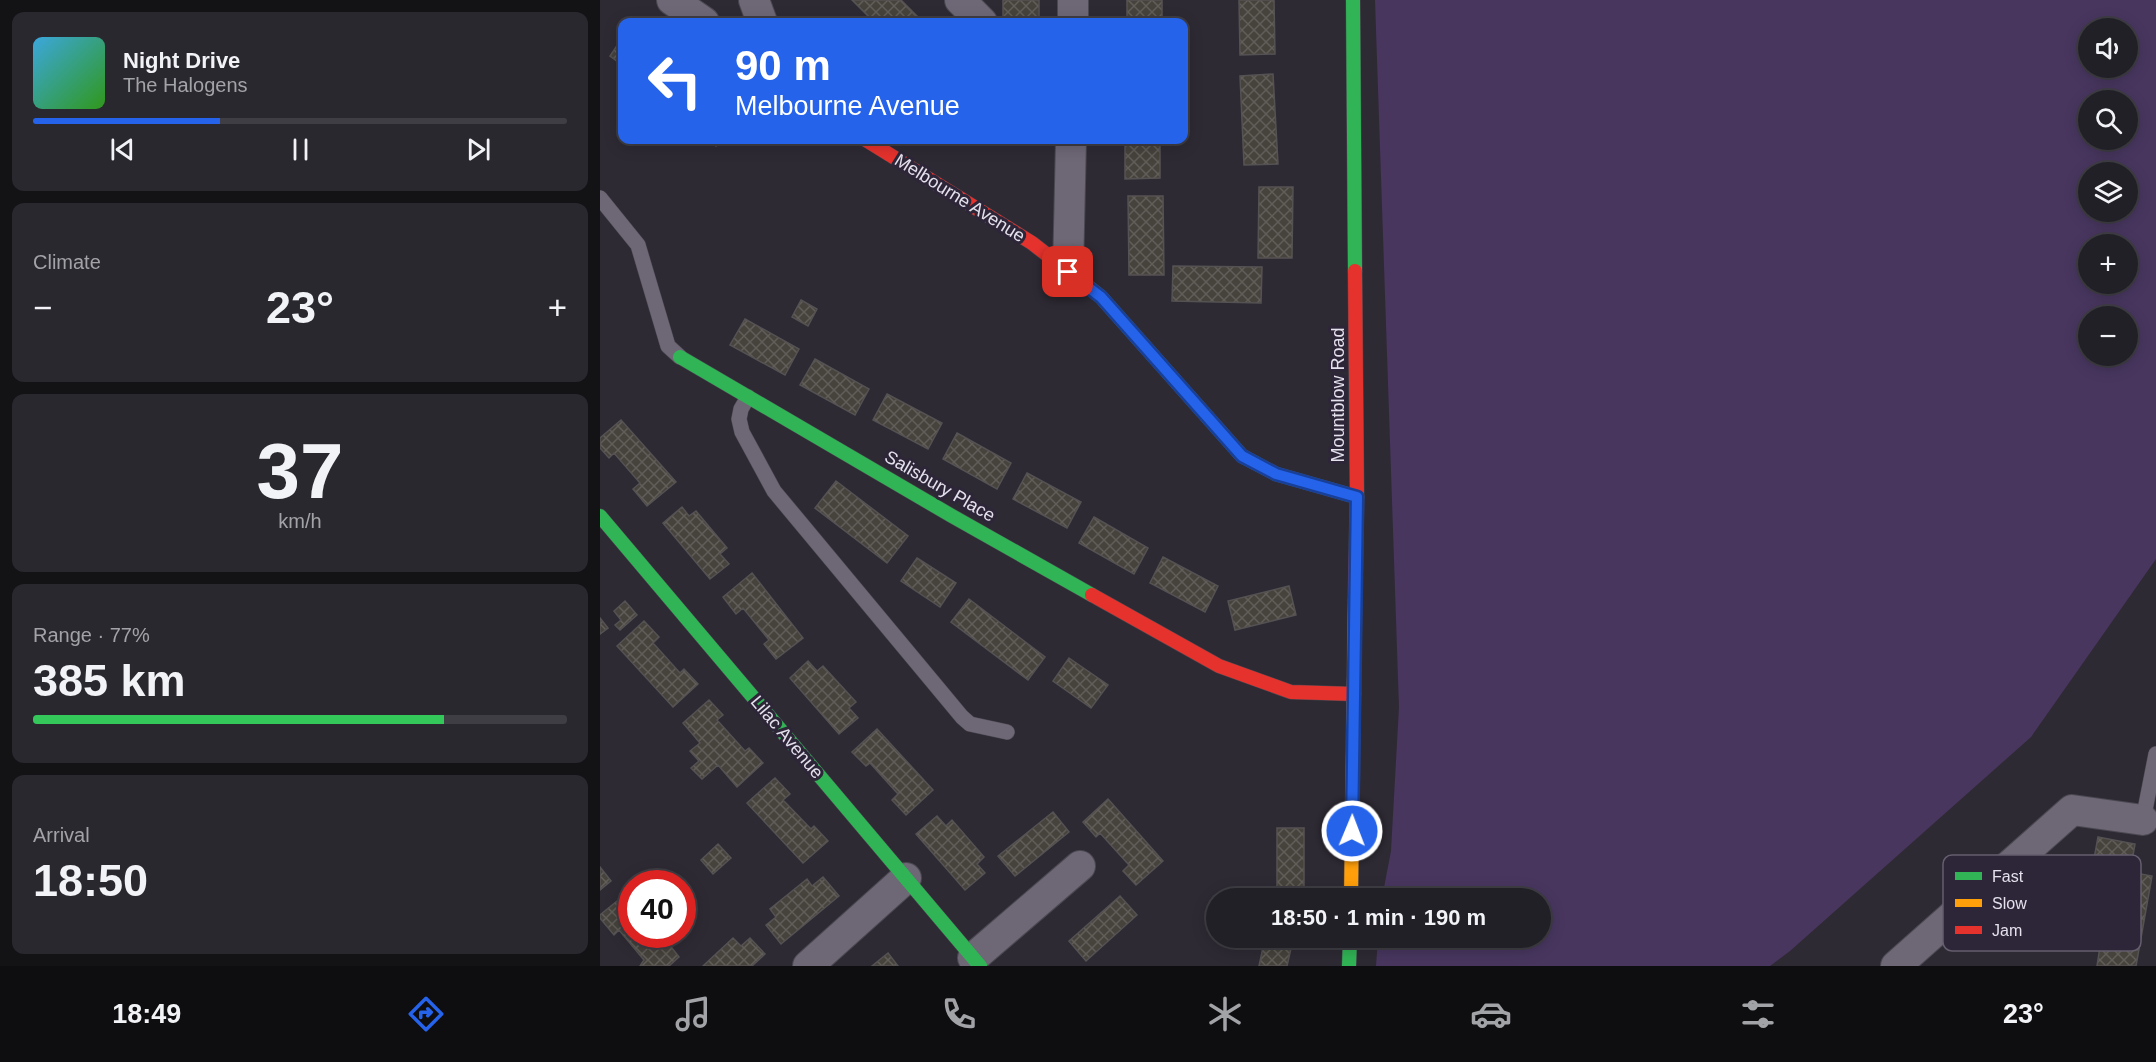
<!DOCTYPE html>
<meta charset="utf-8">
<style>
body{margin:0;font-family:Helvetica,sans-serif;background:#2a282f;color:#f1f3f6;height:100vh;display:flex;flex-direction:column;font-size:22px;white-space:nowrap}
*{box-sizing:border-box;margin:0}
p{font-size:20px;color:#a2a3a7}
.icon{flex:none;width:33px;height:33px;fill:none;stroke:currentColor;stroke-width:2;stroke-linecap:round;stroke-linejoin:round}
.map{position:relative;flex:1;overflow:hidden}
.details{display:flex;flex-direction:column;gap:12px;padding:12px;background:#131215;width:600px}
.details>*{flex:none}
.banner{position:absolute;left:18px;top:18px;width:570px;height:126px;border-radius:12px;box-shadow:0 3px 15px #0003,0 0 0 2px #3f3e44;background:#2563eb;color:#fff;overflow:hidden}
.fabs{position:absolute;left:1478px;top:18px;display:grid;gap:12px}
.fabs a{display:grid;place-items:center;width:60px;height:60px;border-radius:50%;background:#222027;box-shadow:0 3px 15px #0003,0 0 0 2px #3f3e44;font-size:30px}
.speed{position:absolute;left:18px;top:870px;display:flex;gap:12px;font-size:30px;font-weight:700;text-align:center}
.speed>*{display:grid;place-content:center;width:78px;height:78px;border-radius:50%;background:#222027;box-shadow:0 3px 15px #0003,0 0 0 2px #3f3e44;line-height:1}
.speed .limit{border:9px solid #d22;background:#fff;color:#111}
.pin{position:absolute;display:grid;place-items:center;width:51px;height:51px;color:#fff;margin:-26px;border-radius:12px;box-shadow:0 3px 9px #0006}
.me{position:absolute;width:66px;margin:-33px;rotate:1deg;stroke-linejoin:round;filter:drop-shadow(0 0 4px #0008)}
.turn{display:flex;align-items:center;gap:21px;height:126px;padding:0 18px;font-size:27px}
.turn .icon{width:78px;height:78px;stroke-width:2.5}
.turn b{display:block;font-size:42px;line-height:51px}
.big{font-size:45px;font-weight:700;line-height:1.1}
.details .tile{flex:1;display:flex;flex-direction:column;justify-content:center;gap:9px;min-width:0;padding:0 21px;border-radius:12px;background:#2a282f}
.details .dial{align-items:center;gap:0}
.dial b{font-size:78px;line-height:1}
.song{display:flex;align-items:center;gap:18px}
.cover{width:72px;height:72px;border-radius:9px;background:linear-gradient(135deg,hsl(200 70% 55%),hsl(110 70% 35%))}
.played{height:6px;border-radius:3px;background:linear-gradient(90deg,#2563eb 35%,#3f3e44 35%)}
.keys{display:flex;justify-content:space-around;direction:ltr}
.heat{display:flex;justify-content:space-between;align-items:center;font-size:33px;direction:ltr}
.charge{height:9px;border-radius:4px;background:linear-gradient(90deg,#34c759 77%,#3f3e44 0)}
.trip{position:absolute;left:606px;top:888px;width:345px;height:60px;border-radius:30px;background:#222027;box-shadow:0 3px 15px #0003,0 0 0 2px #3f3e44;font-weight:700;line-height:60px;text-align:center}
.tabs{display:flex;height:96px;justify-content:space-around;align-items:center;background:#0e0d10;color:#a2a3a7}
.tabs .icon{width:42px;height:42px}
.tabs .current{color:#2563eb}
.tabs b{font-size:27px;color:#f1f3f6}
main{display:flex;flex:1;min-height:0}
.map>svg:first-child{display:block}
.grass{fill:#48365f;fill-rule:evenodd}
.building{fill:url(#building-cross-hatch);stroke:#555253;stroke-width:1.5}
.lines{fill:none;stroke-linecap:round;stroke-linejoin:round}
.lane-casing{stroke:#4b4851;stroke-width:16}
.street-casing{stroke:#4b4851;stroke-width:32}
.fast-casing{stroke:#4b4851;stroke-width:15}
.slow-casing{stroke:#4b4851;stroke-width:15}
.jam-casing{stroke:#4b4851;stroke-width:15}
.lane{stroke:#6e6776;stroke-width:15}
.street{stroke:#6e6776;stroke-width:30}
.fast{stroke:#30b455;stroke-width:14}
.slow{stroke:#ff9f0a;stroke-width:14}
.jam{stroke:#e5322d;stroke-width:14}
.route-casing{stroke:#184099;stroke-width:15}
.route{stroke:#2563eb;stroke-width:10}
.labels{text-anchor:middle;stroke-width:6;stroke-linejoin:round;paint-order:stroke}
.street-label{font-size:18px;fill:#e4e0ec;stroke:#2d2638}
.key{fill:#2d2638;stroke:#645e6e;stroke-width:1.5}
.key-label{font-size:16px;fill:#e4e0ec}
</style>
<main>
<section class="details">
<div class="tile">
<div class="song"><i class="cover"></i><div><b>Night Drive</b><p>The Halogens</p></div></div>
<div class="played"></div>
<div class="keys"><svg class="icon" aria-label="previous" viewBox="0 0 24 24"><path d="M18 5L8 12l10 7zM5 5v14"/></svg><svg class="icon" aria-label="pause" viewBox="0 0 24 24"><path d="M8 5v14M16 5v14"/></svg><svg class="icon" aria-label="next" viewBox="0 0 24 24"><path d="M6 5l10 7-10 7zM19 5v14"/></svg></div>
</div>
<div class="tile"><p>Climate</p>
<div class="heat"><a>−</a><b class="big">23°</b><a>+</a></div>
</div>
<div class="tile dial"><b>37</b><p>km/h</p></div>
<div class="tile"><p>Range · 77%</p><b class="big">385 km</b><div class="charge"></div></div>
<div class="tile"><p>Arrival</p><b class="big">18:50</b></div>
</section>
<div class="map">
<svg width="1556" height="966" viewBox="0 0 1556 966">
<defs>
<pattern id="building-cross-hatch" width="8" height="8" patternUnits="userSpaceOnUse" patternTransform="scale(1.5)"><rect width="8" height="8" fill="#46423c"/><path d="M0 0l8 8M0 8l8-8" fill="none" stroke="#615d58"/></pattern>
</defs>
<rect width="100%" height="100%" fill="#2e2a34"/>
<!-- grass -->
<path class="grass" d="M 775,0 L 1556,0 L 1556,559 L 1431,737 L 1190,951 L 1170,966 L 776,966 L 778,938 L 940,938 L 940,898 L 782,898 L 791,851 L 799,707 ZM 1488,28 L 1527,28 L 1527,68 L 1488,68 ZM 1488,100 L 1527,100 L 1527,140 L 1488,140 ZM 1488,172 L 1527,172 L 1527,212 L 1488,212 ZM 1488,244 L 1527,244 L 1527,284 L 1488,284 ZM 1488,316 L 1527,316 L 1527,356 L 1488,356 Z"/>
<!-- building -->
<path class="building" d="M 252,0 L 301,0 L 323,22 L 274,22 Z
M 403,0 L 439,0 L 439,22 L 403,21 Z
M 527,0 L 562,0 L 562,22 L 527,22 Z
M 639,0 L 674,0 L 675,54 L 640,55 Z
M 22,38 L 22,65 L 10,56 Z
M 673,74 L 678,164 L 644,165 L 640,76 Z
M 106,140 L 120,140 L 116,146 Z
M 525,140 L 560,140 L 560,178 L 525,179 Z
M 659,187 L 693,187 L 692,258 L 658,258 Z
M 528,196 L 563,196 L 564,275 L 529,275 Z
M 573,266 L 662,267 L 661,303 L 572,301 Z
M 201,300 L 217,309 L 208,326 L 192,317 Z
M 145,319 L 199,349 L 185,375 L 130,345 Z
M 215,359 L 269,389 L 255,415 L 200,385 Z
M 287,394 L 342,423 L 328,449 L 273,420 Z
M 21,420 L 76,482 L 47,506 L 33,489 L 40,483 L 14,453 L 9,458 L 0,448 L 0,438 Z
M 357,433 L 411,463 L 397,489 L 343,459 Z
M 427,473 L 481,502 L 467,528 L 413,499 Z
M 236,481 L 308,536 L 287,563 L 215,508 Z
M 82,507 L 89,516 L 96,511 L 127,548 L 120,554 L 129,564 L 110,579 L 63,523 Z
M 494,517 L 548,548 L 534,574 L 479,543 Z
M 563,557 L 618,586 L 605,612 L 550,583 Z
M 317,558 L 356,583 L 340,607 L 301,581 Z
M 152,573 L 203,638 L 176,659 L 164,644 L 169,640 L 143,608 L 136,614 L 123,597 Z
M 689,586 L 696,615 L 635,630 L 628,601 Z
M 369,599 L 445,657 L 428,680 L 351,622 Z
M 25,601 L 37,615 L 20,630 L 15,625 L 21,620 L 14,611 Z
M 0,618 L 8,628 L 0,634 Z
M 44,621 L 59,637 L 53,643 L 80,673 L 84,669 L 98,684 L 73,707 L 17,646 Z
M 469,658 L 508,685 L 491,708 L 453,681 Z
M 208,661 L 217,671 L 223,666 L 256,702 L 249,708 L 258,718 L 239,734 L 190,678 Z
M 109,700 L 123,715 L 117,720 L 145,751 L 149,748 L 163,763 L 137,787 L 118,765 L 102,779 L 91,768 L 99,761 L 90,751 L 100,743 L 83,723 Z
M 277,729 L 333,790 L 306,815 L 292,800 L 298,794 L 270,763 L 266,766 L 252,752 Z
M 175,778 L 190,794 L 183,800 L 211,829 L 214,826 L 228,841 L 203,863 L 147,803 Z
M 508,799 L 563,861 L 536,885 L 523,871 L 529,865 L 500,833 L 496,837 L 483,822 Z
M 453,812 L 469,832 L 415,876 L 398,856 Z
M 337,816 L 346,826 L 352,820 L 384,857 L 377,864 L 385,873 L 365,890 L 316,834 Z
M 677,828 L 704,828 L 704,894 L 677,894 Z
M 1498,837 L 1535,844 L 1530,872 L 1552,876 L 1536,966 L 1497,966 L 1501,940 L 1480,936 Z
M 118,844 L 131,858 L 113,874 L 101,860 Z
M 0,867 L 11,881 L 0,890 Z
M 223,877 L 239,896 L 181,944 L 166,925 L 176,917 L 170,909 L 207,879 L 212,886 Z
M 27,893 L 32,899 L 32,934 L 61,934 L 79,957 L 69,966 L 40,966 L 44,960 L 19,930 L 14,935 L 0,918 L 0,915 Z
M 520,896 L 537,915 L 486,961 L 469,941 Z
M 133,938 L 141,946 L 150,938 L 165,954 L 152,966 L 103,966 Z
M 665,938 L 700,938 L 698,945 L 692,944 L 687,966 L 659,966 Z
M 288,953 L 298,966 L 272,966 Z"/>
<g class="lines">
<!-- lane casing -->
<g class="lane-casing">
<path id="lane" d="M 0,198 L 38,245 L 68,346 L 80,357
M 148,397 L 141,409 L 139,419 L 142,432 L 174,491 L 362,717 L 370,724 L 407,732
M 1543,820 L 1556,754"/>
</g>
<!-- street casing -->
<g class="street-casing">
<path id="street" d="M 72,0 L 104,22
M 154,0 L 162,22
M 360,0 L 382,22
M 473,0 L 473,22
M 468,271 L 471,140
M 373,958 L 480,866
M 208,966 L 306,878
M 1296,966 L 1472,810 L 1543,820"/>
</g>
<!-- fast casing -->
<g class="fast-casing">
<path id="fast" d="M 753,0 L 755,271
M 477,278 L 501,297 L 642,456 L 676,474 L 757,497
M 80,357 L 352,516 L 492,595
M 0,516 L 380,966
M 749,966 L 750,938"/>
</g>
<!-- slow casing -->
<g class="slow-casing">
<path id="slow" d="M 751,898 L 755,600"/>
</g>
<!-- jam casing -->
<g class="jam-casing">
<path id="jam" d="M 266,140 L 432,243 L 477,278
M 755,271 L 757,497 L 755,600
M 492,595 L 619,666 L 691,692 L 754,694"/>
</g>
<!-- lane -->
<use href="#lane" class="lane"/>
<!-- street -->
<use href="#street" class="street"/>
<!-- fast -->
<use href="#fast" class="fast"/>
<!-- slow -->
<use href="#slow" class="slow"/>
<!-- jam -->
<use href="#jam" class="jam"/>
</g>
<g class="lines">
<!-- route casing -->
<g class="route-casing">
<path id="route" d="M 468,272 L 501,297 L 642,456 L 676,474 L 757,497 L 752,831"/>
</g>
<!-- route -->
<use href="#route" class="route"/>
</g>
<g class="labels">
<!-- street labels -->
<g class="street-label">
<text transform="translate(360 198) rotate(32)" y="6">Melbourne Avenue</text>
<text transform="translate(738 395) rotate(-90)" y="6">Mountblow Road</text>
<text transform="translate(340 486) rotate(30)" y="6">Salisbury Place</text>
<text transform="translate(187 737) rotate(50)" y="6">Lilac Avenue</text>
</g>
</g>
<!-- legend -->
<rect x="1343" y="855" width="198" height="96" rx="9" class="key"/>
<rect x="1355" y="872" width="27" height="8" fill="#30b455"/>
<rect x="1355" y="899" width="27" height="8" fill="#ff9f0a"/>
<rect x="1355" y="926" width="27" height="8" fill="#e5322d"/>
<g class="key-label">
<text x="1392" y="882">Fast</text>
<text x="1392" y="909">Slow</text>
<text x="1392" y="936">Jam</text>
</g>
</svg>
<div class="fabs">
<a><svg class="icon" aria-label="sound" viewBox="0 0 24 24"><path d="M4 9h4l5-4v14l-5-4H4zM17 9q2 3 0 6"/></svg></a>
<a><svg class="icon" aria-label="search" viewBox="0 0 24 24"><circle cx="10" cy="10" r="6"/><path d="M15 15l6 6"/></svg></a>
<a><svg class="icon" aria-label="layers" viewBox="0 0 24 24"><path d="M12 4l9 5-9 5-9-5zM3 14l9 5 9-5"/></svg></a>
<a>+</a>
<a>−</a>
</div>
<div class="speed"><div class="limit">40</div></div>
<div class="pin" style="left:468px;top:272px;background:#d93025"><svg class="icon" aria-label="arrive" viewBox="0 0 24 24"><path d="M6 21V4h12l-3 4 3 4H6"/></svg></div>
<svg class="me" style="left:752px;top:831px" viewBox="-20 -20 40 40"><circle r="17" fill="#2563eb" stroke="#fff" stroke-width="3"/><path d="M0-11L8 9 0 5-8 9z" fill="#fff"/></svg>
<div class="trip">18:50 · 1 min · 190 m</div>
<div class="banner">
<div class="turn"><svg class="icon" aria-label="left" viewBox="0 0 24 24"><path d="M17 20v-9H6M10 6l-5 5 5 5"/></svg><div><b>90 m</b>Melbourne Avenue</div></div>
</div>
</div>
</main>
<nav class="tabs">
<b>18:49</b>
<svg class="icon current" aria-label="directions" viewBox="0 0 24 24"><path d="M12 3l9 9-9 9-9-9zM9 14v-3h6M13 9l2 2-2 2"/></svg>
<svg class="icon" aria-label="music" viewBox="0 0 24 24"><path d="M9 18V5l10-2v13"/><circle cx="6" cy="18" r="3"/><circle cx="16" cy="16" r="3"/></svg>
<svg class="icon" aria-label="phone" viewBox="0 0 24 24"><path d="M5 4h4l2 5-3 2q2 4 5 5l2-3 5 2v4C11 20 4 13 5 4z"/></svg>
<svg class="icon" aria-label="climate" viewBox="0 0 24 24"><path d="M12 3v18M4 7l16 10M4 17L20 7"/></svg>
<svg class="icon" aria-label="car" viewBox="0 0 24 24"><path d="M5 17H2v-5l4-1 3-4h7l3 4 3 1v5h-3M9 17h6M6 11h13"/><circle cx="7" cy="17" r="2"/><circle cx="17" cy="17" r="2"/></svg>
<svg class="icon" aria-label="filters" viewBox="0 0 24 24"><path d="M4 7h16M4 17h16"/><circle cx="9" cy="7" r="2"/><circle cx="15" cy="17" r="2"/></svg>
<b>23°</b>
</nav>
